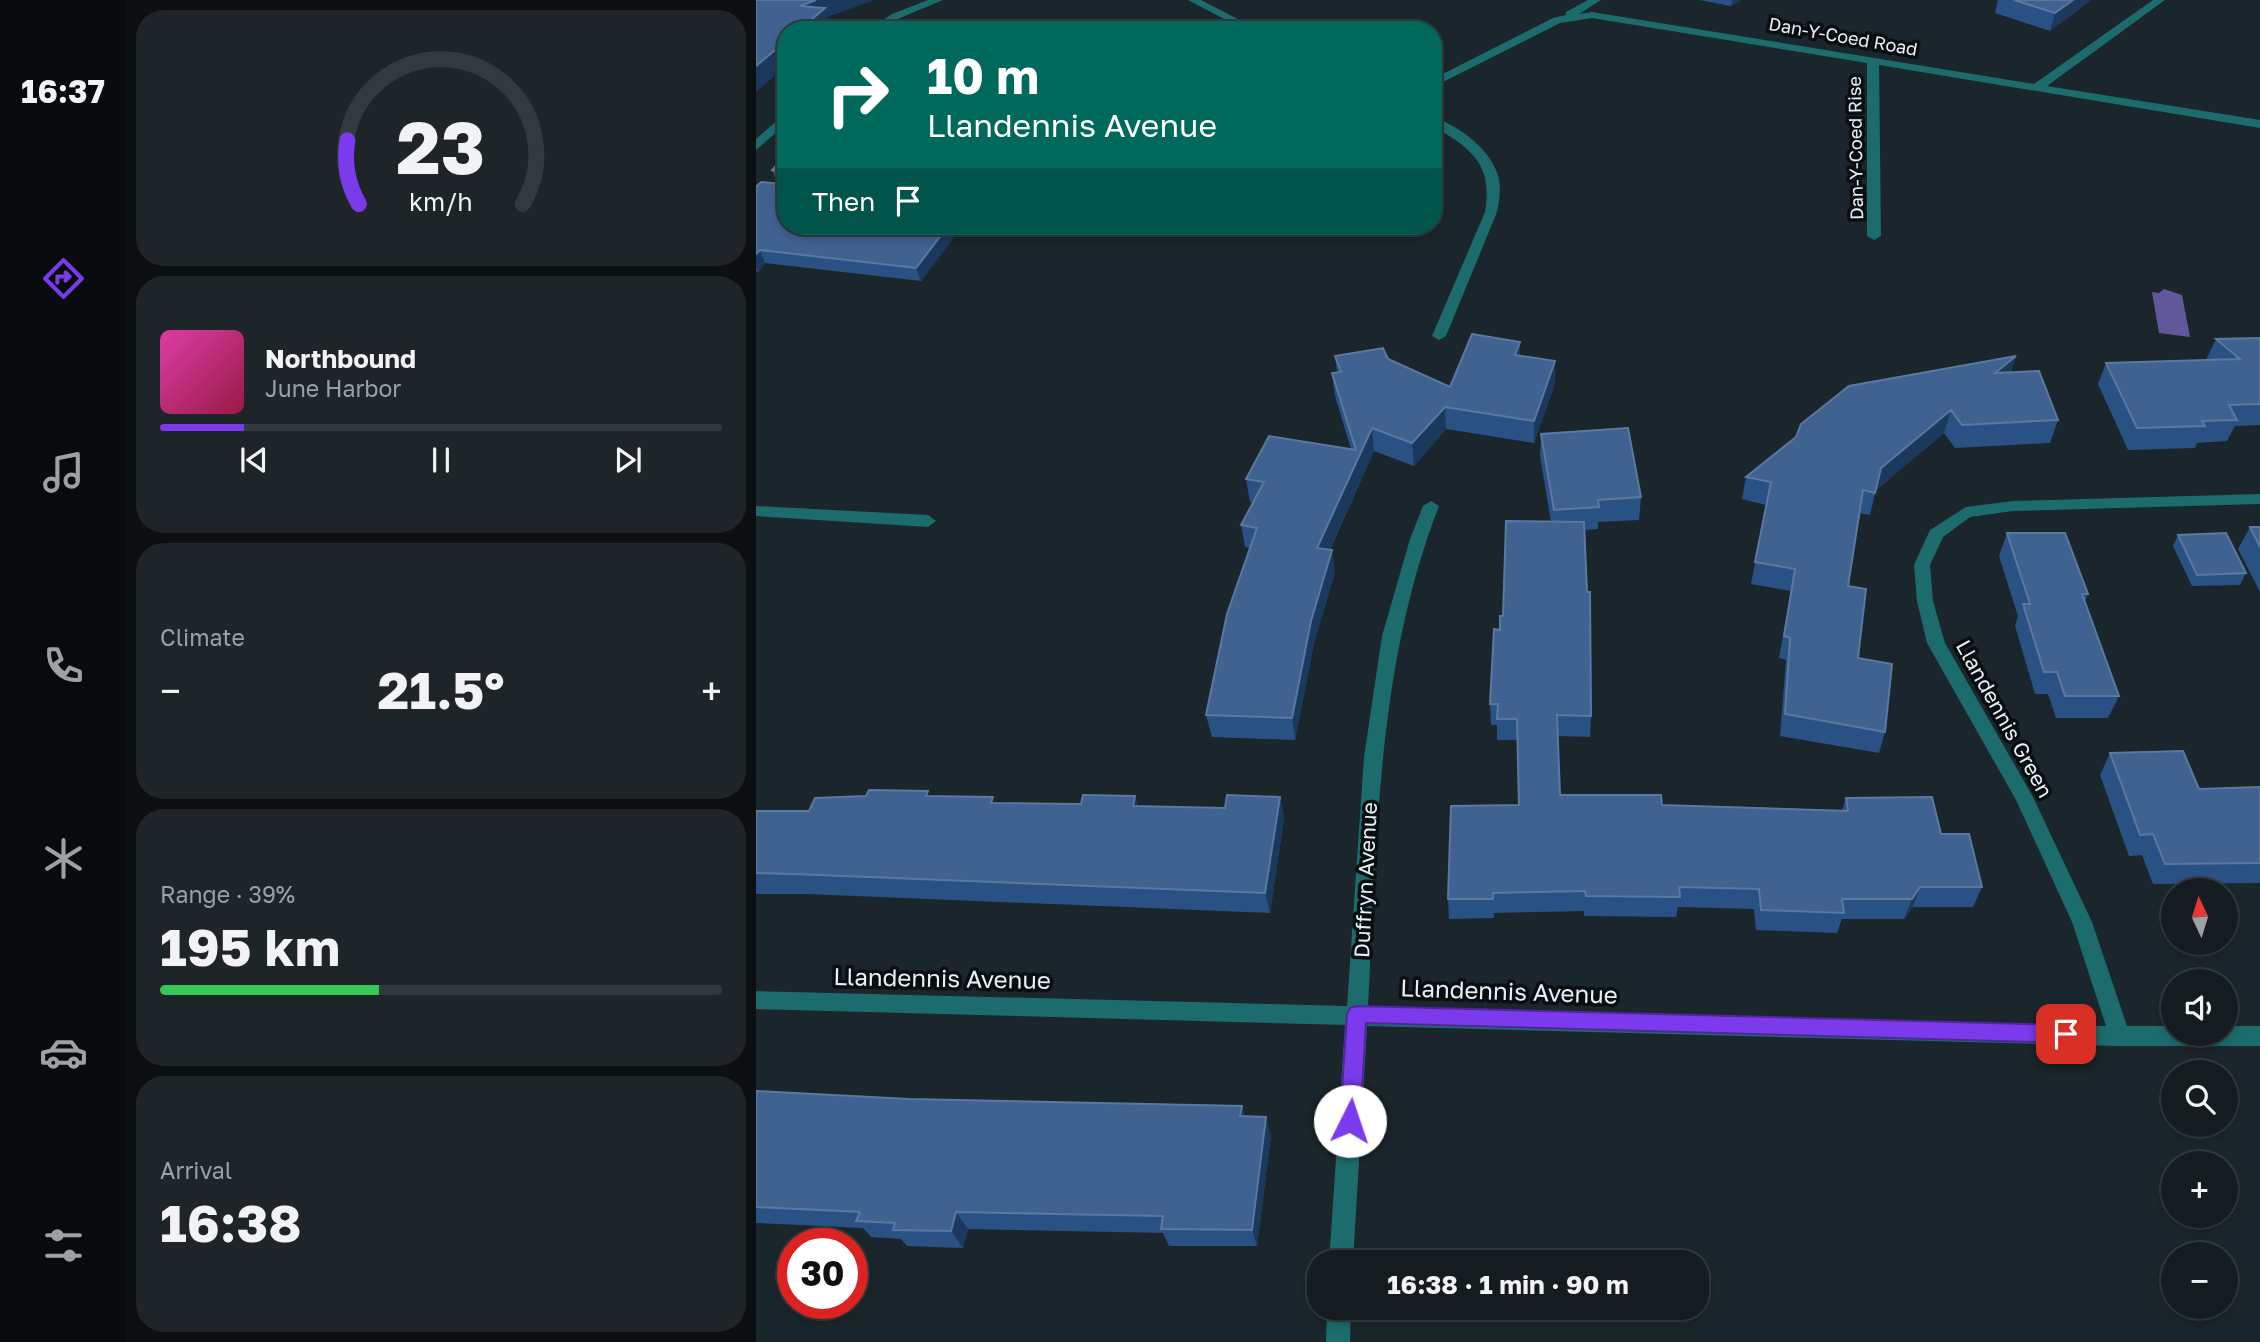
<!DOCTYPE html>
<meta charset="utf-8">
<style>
body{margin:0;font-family:"Golos Text",sans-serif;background:#1d2529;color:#f1f3f6;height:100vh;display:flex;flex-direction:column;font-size:26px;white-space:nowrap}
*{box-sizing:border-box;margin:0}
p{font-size:23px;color:#9da1a5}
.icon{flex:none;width:38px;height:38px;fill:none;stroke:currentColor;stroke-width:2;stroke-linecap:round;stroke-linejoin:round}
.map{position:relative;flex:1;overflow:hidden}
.sheet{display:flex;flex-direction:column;gap:10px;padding:10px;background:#0b0f12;width:630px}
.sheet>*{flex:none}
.guide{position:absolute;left:21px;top:21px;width:665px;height:214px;border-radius:28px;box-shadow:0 4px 10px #0003,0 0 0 2px #333a3e;background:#00695c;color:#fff;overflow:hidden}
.needle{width:46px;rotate:356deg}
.controls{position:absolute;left:1405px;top:878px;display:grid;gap:14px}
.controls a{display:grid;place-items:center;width:77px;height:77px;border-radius:50%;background:#141c20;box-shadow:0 4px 10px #0003,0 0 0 2px #333a3e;font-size:35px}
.speed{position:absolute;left:21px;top:1228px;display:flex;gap:14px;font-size:35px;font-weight:700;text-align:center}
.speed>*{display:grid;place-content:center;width:91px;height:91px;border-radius:50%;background:#141c20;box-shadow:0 4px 10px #0003,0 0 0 2px #333a3e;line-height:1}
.speed .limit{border:10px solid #d22;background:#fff;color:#111}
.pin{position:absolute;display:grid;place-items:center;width:60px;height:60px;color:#fff;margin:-30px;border-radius:14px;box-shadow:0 4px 10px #0006}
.me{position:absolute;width:77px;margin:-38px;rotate:4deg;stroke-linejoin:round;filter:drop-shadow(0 0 5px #0008)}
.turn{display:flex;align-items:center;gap:24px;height:147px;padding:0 35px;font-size:32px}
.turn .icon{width:91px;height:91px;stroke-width:2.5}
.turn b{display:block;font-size:49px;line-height:60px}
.then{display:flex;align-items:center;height:66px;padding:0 35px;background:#0003;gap:14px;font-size:26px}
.big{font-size:52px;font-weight:700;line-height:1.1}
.sheet .widget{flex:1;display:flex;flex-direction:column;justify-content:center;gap:10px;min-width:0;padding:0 24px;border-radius:28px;background:#1d2529}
.sheet .dial{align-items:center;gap:0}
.dial svg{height:182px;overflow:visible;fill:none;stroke:#333a3e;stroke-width:7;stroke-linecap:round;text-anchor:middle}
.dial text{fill:#f1f3f6;stroke:none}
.song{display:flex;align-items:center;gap:21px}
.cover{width:84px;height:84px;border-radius:10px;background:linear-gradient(135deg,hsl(320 70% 55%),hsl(340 70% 35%))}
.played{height:7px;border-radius:4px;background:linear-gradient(90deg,#7c3aed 15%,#333a3e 15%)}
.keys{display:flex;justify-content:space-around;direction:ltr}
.heat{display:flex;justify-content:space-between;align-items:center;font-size:38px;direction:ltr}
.charge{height:10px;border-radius:5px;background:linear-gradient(90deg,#34c759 39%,#333a3e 0)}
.trip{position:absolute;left:551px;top:1250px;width:402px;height:70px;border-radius:28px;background:#141c20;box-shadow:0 4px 10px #0003,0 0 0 2px #333a3e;font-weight:700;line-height:70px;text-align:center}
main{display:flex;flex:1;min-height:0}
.menu{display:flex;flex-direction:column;width:126px;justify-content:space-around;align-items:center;background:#080b0d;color:#9da1a5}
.menu .icon{width:49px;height:49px}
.menu .selected{color:#7c3aed}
.menu b{font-size:32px;color:#f1f3f6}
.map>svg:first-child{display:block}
.water{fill:#60589b}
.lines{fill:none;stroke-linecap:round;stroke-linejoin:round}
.street{fill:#1c6c6d;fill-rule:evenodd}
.wall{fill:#2a5184}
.shaded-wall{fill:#1b395c}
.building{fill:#3f6291;stroke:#5a79a0;stroke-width:2}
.route{fill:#7c3aed;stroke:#51269a;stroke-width:2}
.labels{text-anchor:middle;stroke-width:7;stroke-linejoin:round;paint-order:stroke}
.far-street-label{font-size:18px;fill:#e9f1f5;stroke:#090e11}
.street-label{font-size:21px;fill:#e9f1f5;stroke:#090e11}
.near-street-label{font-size:24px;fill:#e9f1f5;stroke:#090e11}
</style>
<main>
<nav class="menu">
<b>16:37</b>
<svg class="icon selected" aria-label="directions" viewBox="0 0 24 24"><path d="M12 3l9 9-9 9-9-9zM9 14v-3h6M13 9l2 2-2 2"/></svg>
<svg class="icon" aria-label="music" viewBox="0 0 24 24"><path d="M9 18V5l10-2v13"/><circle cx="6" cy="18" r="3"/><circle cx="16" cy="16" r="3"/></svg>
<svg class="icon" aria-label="phone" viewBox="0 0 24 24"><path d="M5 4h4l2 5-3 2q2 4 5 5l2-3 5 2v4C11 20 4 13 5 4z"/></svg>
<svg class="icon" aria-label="climate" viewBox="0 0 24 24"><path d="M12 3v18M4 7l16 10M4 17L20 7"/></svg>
<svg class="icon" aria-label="car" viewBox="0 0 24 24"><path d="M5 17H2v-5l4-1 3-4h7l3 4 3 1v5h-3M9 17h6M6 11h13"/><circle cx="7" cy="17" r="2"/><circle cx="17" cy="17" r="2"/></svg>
<svg class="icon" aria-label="filters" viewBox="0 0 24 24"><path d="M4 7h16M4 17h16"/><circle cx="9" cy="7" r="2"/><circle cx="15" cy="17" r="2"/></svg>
</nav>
<section class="sheet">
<div class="widget dial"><svg viewBox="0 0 100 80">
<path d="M14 69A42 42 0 1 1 86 69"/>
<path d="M14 69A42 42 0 0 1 9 41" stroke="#7c3aed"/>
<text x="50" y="56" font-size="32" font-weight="700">23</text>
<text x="50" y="72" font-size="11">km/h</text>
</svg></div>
<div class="widget">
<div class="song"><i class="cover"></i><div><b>Northbound</b><p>June Harbor</p></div></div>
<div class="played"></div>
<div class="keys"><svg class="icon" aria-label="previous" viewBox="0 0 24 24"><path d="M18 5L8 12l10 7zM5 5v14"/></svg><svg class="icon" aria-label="pause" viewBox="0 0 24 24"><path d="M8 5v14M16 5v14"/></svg><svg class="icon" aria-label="next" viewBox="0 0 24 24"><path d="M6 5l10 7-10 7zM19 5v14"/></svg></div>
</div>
<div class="widget"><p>Climate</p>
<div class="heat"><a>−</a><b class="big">21.5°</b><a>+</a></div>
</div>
<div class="widget"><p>Range · 39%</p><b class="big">195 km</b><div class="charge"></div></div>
<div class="widget"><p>Arrival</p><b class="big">16:38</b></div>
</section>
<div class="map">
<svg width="1504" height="1342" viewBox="0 0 1504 1342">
<rect width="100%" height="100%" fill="#1a262b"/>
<!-- water -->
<path class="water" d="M 1408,289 L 1426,295 L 1434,337 L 1403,333 L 1396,292 L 1403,293 Z"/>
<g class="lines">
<!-- street -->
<path class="street" d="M 172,0 L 187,0 L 144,18 L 126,30 L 113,30 L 136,14 Z
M 432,0 L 445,0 L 503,30 L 489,30 Z
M 832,0 L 845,0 L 823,14 L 836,12 L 1278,84 L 1397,0 L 1409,0 L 1291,86 L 1504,120 L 1504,128 L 1123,65 L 1125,236 L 1118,240 L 1111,236 L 1111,63 L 836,18 L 804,23 L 677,87 L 677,79 L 797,18 L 810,15 L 810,12 Z
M 30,113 L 30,124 L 0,150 L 0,139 Z
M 677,117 C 704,126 737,151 743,179 C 745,190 743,201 741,212 L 690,336 L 683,340 L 676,336 L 729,212 C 737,164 716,149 677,126 Z
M 1504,494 L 1504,504 L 1257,511 L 1214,517 L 1187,537 L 1174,565 L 1177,601 L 1189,643 L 1277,797 L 1336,922 L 1371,1026 L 1418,1026 L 1418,1034 L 1470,1034 L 1470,1026 L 1504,1026 L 1504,1046 L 1364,1046 L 611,1026 L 597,1262 L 573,1262 L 589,1025 L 0,1009 L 0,991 L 591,1006 L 608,757 L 626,636 L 654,539 L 667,506 L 675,501 L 683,506 C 621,665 621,838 612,1007 L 1350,1026 L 1316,922 L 1260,800 L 1171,643 L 1161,601 L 1158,565 L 1174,530 L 1210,507 L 1257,501 Z
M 0,506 L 172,515 L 180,521 L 172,527 L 0,516 Z
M 571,1307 L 595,1307 L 594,1342 L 570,1342 Z"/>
</g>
<!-- wall -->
<path class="wall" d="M 943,0 L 985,0 L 975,6 Z
M 1242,0 L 1335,0 L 1294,31 L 1239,13 Z
M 30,155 L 206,226 L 165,281 L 9,263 L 2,272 L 0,271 L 0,187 L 21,183 L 16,170 Z
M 1504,338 L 1504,425 L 1479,426 L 1471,441 L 1441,443 L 1439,448 L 1372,450 L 1342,384 L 1350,363 L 1450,360 L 1460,339 Z
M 764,342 L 764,356 L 799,361 L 799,383 L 778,443 L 690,429 L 658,466 L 618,451 L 574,550 L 576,550 L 579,572 L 558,643 L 539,740 L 456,737 L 450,715 L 494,548 L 489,547 L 485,525 L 497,502 L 494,502 L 490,479 L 595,449 L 579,396 L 576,373 L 581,373 L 579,356 L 632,359 L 694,387 Z
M 1260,356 L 1255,372 L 1302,420 L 1294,443 L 1199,448 L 1188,433 L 1120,490 L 1114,515 L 1103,513 L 1092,586 L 1102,658 L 1129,732 L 1123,753 L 1024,736 L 1030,660 L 1023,658 L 1035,591 L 995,584 L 1010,505 L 986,499 L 990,477 Z
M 785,434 L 885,497 L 883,520 L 842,522 L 842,529 L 829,530 L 835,716 L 834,737 L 802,736 L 804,795 L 906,805 L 1086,810 L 1090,798 L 1185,834 L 1226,887 L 1217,907 L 1157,907 L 1148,919 L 1086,919 L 1081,933 L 1000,930 L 998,909 L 922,907 L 920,917 L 828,916 L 828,911 L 738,913 L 738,918 L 693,919 L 692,899 L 762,805 L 761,740 L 741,740 L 741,725 L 735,725 L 734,704 L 744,630 L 747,616 L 795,522 L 784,456 Z
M 1494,527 L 1504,527 L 1504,592 L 1482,549 Z
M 1251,533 L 1332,594 L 1329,602 L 1363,696 L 1352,718 L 1300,718 L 1292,694 L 1279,694 L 1259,626 L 1262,616 L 1243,556 Z
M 1422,535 L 1490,573 L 1484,585 L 1436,586 L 1417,546 Z
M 1354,753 L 1443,789 L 1504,787 L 1504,883 L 1397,884 L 1386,855 L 1373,856 L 1344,775 Z
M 174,796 L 240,803 L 469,808 L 524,797 L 528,818 L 514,913 L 51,894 L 0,894 L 0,811 L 53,811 Z
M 0,1091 L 489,1116 L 515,1135 L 501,1246 L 413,1246 L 407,1233 L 212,1229 L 207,1248 L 151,1246 L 145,1239 L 115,1237 L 107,1228 L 0,1223 Z"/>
<!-- shaded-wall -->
<path class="shaded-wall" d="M 60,0 L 118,0 L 72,17 L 75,27 L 72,30 L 43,30 L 44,6 Z
M 976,0 L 985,0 L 975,6 Z
M 1317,0 L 1335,0 L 1294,31 L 1299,13 Z
M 30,41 L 30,66 L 0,92 L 0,66 Z
M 192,226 L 206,226 L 165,281 L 160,268 Z
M 4,250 L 9,263 L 2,272 L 0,268 L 0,254 Z
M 764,342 L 764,364 L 759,355 Z
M 1260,356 L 1253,378 L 1239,373 Z
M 799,361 L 799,383 L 778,443 L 778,421 Z
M 689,407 L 690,429 L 658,466 L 656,443 Z
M 1195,410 L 1188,433 L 1120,490 L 1114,515 L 1125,468 Z
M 616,428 L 618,451 L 564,571 L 561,548 Z
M 576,550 L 579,572 L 558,643 L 539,740 L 536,718 L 555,621 Z
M 379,796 L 386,817 L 377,806 Z
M 524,797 L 528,818 L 514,913 L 509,893 Z
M 1164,887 L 1157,907 L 1148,919 L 1156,899 Z
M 486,1106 L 492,1124 L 484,1116 Z
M 510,1117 L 515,1135 L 501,1246 L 496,1230 Z
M 200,1212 L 212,1229 L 207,1248 L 195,1231 Z"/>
<!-- building -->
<path class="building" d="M 0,0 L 60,0 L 44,6 L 69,8 L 43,30 L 30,30 L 30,41 L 0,66 Z
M 1258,0 L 1317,0 L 1299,13 Z
M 152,22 L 204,27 L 201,30 L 145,30 Z
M 30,155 L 30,226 L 192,226 L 160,268 L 4,250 L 0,254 L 0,187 L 5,182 L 26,184 L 27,172 L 16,170 Z
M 716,334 L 764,342 L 759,355 L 799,361 L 778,421 L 689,407 L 656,443 L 616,428 L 561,548 L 576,550 L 555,621 L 536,718 L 450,715 L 471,614 L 501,528 L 485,525 L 508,482 L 490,479 L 513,436 L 600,450 L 576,373 L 585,372 L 579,356 L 627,348 L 632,359 L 694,387 Z
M 1504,338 L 1504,404 L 1473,405 L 1481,420 L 1446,421 L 1449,426 L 1381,428 L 1350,363 L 1484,359 L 1460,339 Z
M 1260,356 L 1239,373 L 1283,371 L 1302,420 L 1206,425 L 1195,410 L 1125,468 L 1119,493 L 1107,490 L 1092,586 L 1110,589 L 1102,658 L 1136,664 L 1129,732 L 1029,714 L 1034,638 L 1028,636 L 1039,569 L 999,562 L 1015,482 L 990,477 L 1040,437 L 1045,424 L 1093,386 Z
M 872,428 L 885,497 L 842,500 L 843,507 L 798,510 L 785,434 Z
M 750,521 L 828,522 L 831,592 L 834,592 L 835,716 L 801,715 L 804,795 L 905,795 L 906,805 L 1092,811 L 1090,798 L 1176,797 L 1185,834 L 1213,834 L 1226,887 L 1164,887 L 1156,899 L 1086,899 L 1088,913 L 1005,910 L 1003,889 L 923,887 L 924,897 L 830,896 L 829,891 L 737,893 L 737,899 L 692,899 L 695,806 L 763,805 L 761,719 L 741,719 L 742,704 L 734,704 L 738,629 L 744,630 L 744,616 L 747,616 Z
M 1494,527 L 1504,527 L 1504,547 Z
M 1251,533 L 1309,533 L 1332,594 L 1326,594 L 1363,696 L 1309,696 L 1301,672 L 1288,672 L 1267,604 L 1274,604 Z
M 1470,533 L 1490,573 L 1441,575 L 1422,535 Z
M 1427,751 L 1443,789 L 1504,787 L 1504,863 L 1409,864 L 1397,834 L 1384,835 L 1354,753 Z
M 113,790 L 172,791 L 170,796 L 237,797 L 235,803 L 325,804 L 327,795 L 379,796 L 377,806 L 469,808 L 471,795 L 524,797 L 509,893 L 37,874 L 0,873 L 0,811 L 53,811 L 59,798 L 110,796 Z
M 0,1091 L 153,1099 L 486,1106 L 484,1116 L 510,1117 L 496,1230 L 405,1229 L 407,1216 L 200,1212 L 195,1231 L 137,1230 L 139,1223 L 100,1221 L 104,1212 L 0,1207 Z"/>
<!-- route -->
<path class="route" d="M 601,1006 L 1310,1025 L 1317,1028 L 1319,1034 L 1317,1040 L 1310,1043 L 610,1023 L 604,1121 L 601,1127 L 594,1130 L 587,1127 L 584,1121 L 591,1014 L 594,1008 Z"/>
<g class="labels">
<!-- far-street labels -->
<g class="far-street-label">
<text transform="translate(1087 37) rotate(10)" y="6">Dan-Y-Coed Road</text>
<text transform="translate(1100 148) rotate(-91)" y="6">Dan-Y-Coed Rise</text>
</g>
<!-- street labels -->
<g class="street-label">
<text transform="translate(1248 719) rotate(61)" y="7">Llandennis Green</text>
<text transform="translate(610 880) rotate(-87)" y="7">Duffryn Avenue</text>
</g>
<!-- near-street labels -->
<g class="near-street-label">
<text transform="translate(186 979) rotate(1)" y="8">Llandennis Avenue</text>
<text transform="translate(753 992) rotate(2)" y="8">Llandennis Avenue</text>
</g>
</g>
</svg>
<div class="controls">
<a><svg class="needle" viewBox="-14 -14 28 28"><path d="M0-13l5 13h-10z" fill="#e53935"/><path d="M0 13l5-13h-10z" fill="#9da1a5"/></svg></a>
<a><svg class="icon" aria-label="sound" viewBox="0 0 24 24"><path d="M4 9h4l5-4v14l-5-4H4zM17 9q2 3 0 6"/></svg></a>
<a><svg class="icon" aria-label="search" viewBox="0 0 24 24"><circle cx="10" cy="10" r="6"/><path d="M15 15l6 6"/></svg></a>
<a>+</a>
<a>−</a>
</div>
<div class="speed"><div class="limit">30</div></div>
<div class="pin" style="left:1310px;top:1034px;background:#d93025"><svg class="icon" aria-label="arrive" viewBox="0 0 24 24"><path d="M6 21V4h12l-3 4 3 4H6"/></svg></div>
<svg class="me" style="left:594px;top:1121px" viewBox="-20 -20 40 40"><circle r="19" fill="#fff"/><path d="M0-13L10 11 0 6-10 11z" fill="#7c3aed"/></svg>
<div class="trip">16:38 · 1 min · 90 m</div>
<div class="guide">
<div class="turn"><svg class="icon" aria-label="right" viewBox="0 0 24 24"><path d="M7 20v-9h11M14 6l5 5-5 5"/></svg><div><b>10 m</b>Llandennis Avenue</div></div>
<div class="then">Then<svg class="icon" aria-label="arrive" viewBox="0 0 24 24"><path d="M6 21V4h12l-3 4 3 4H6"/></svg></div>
</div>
</div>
</main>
